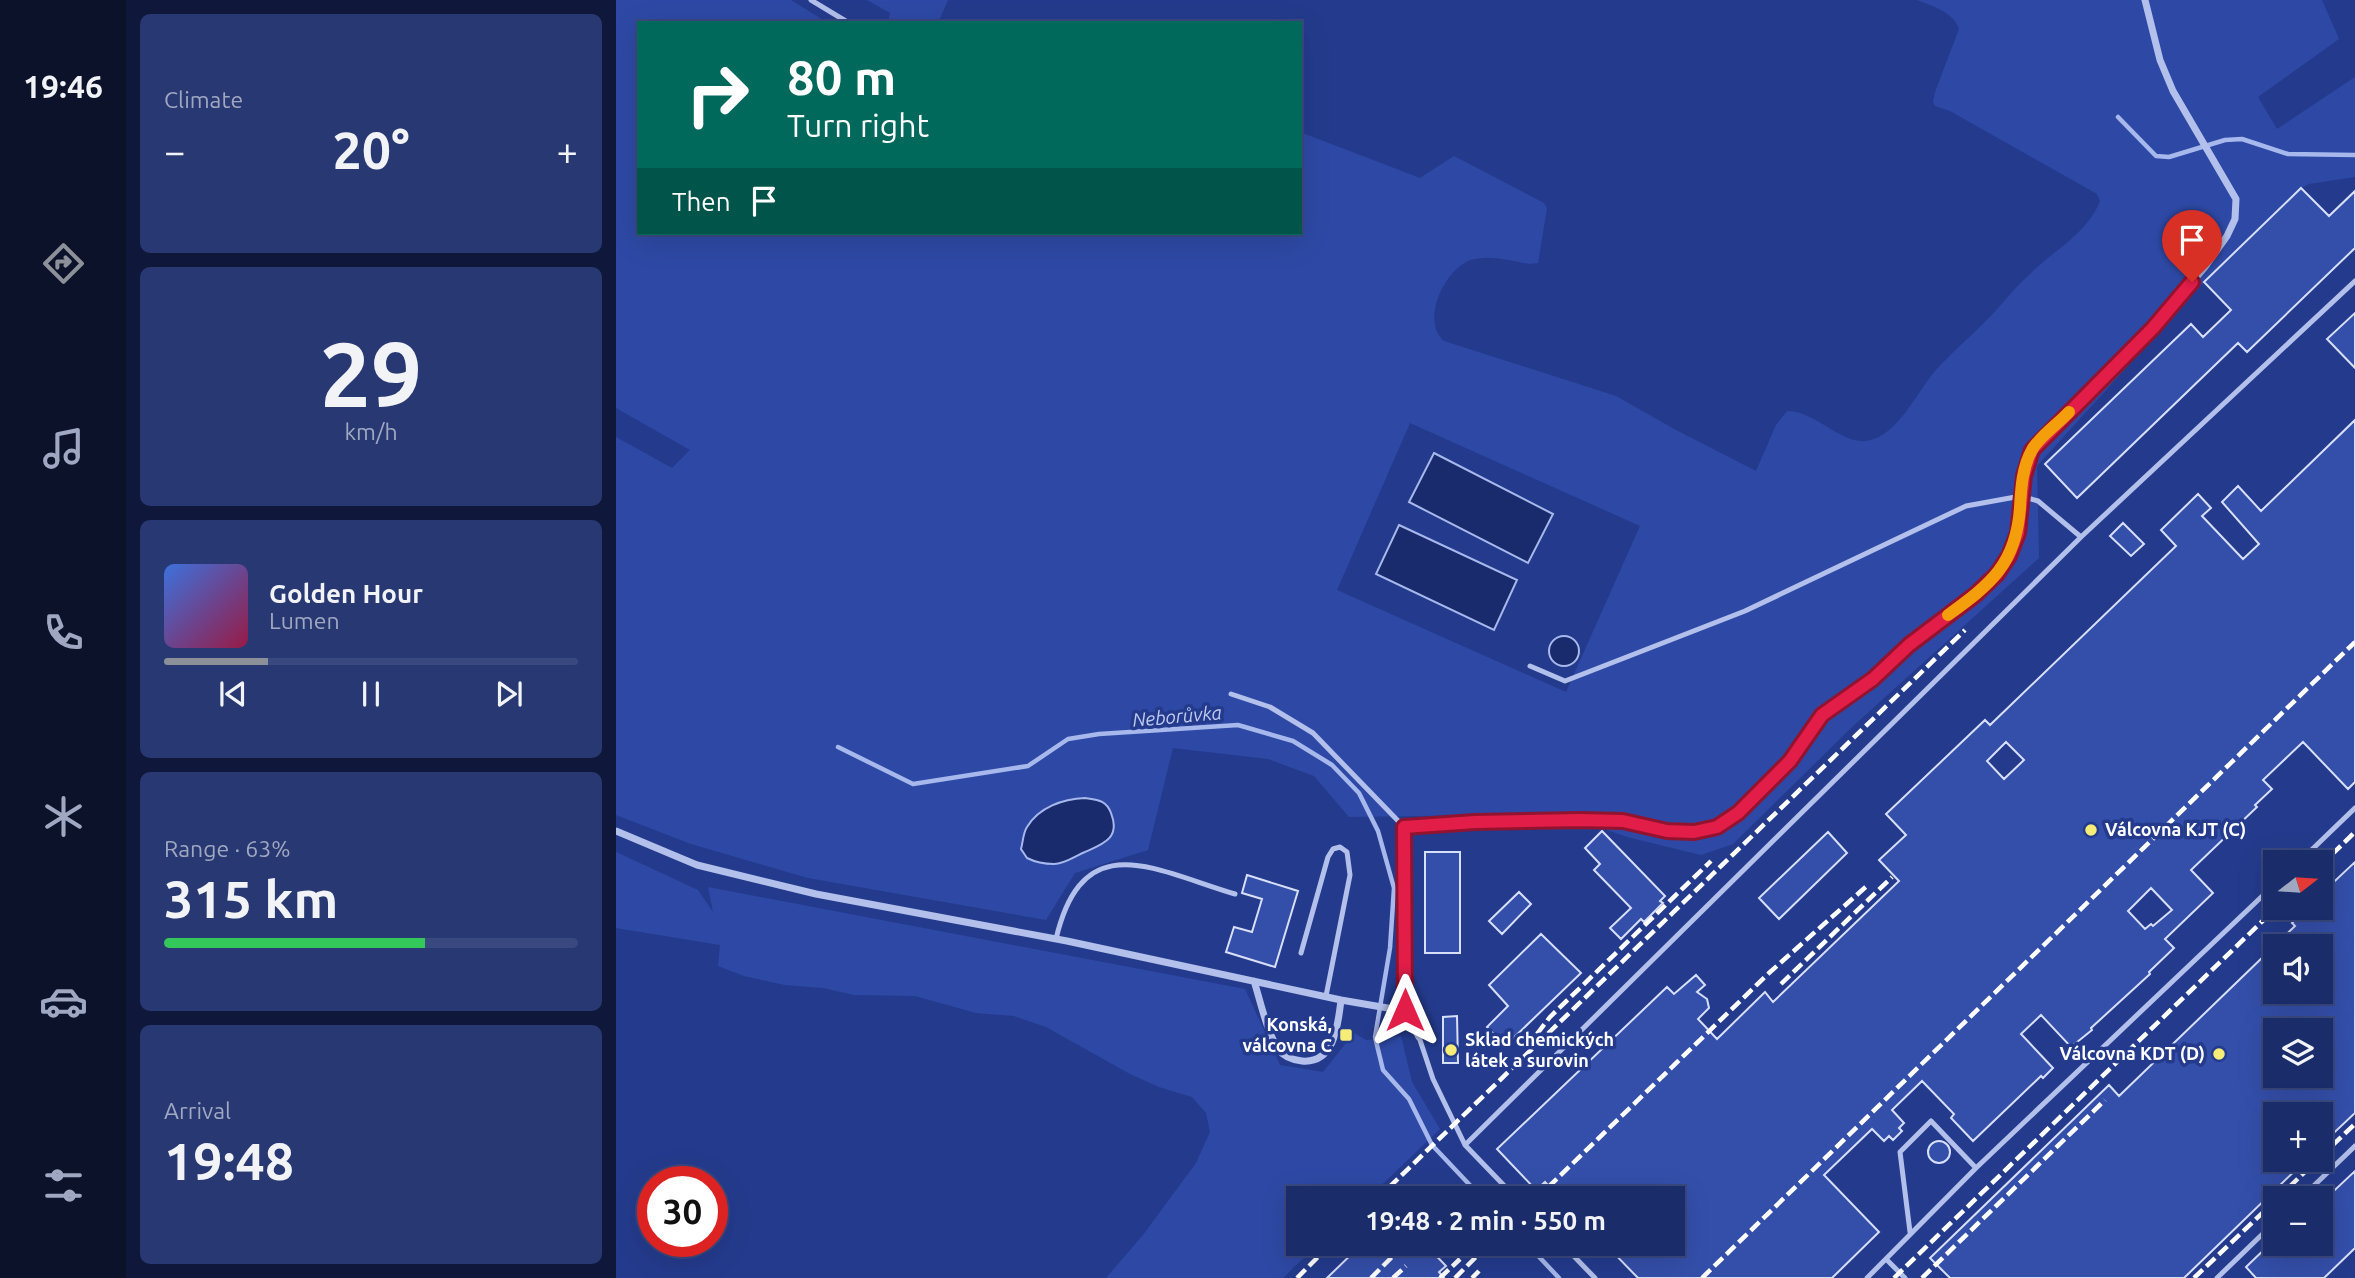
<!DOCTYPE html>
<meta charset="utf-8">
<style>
body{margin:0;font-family:Ubuntu,sans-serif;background:#283872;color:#f1f3f6;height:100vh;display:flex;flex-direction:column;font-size:26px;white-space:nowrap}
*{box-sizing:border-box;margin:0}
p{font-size:23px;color:#a0a7c1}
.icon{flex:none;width:38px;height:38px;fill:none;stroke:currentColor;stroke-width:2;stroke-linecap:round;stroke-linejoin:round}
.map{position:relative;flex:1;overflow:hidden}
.sheet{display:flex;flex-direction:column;gap:14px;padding:14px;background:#0f183a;width:490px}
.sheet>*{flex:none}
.hud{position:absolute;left:21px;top:21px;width:665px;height:214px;border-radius:0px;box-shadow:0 7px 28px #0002,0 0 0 2px #39487e;background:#00695c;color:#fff;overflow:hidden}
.needle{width:46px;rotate:73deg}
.controls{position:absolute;left:1647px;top:850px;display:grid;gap:14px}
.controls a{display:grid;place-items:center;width:70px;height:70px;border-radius:0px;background:#1b2c6a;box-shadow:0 7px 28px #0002,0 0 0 2px #39487e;font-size:35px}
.speed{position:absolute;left:21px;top:1166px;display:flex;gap:14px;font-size:35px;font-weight:700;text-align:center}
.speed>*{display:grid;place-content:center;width:91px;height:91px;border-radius:50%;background:#1b2c6a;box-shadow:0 7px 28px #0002,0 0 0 2px #39487e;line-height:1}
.speed .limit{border:10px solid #d22;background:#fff;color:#111}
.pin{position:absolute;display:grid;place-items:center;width:60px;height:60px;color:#fff;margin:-72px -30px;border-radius:50% 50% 50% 0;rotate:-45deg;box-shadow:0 0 7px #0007}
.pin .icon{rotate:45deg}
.me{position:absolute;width:77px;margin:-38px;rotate:0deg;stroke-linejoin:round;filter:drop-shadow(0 0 5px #0008)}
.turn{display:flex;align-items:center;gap:24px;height:147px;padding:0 35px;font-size:32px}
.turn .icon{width:91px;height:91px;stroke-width:2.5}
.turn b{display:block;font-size:49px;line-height:60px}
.then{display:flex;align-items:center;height:66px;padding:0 35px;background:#0003;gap:14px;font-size:26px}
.big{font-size:52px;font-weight:600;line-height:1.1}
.sheet .widget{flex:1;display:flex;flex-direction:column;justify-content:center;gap:10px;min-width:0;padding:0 24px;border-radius:10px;background:#283872}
.sheet .dial{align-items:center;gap:0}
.dial b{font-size:91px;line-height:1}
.song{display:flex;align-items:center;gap:21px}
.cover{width:84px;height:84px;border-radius:10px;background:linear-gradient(135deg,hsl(220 70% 55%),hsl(340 70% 35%))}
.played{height:7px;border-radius:4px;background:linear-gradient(90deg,#8c9099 25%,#39487e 25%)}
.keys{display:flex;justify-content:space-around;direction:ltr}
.heat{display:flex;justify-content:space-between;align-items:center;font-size:38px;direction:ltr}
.charge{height:10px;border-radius:5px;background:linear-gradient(90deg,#34c759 63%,#39487e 0)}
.trip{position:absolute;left:670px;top:1186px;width:399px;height:70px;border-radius:0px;background:#1b2c6a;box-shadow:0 7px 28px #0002,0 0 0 2px #39487e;font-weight:600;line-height:70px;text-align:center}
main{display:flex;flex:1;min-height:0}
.tab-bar{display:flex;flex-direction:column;width:126px;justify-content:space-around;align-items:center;background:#0b122a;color:#a0a7c1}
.tab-bar .icon{width:49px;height:49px}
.tab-bar .active{color:#8c9099}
.tab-bar b{font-size:32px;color:#f1f3f6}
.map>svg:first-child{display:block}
.green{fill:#2e49a5;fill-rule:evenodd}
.water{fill:#192b6d;stroke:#a7b8ec;stroke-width:2}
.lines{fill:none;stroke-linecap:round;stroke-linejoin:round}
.stream{stroke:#a7b8ec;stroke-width:4.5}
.building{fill:#344faa;stroke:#d8dff8;stroke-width:2;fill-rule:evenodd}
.lane{stroke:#b3c0eb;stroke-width:5}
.street{stroke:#b3c0eb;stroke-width:7}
.rail{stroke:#fff;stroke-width:4.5;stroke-dasharray:12 5;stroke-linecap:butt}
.route-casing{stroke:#92132f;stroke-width:18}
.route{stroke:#e11d48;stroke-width:12}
.slow{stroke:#f59e0b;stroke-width:12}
.poi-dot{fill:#f5ed77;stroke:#243b8d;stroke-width:2.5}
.labels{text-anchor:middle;stroke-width:7;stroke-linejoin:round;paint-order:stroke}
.poi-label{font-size:18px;font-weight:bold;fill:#fff;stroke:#243b8d;text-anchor:start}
.water-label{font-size:19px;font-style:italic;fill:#bfcbf2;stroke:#243b8d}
</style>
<main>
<nav class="tab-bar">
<b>19:46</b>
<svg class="icon active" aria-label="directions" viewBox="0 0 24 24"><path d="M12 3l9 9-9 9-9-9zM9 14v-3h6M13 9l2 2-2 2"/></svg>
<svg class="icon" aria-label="music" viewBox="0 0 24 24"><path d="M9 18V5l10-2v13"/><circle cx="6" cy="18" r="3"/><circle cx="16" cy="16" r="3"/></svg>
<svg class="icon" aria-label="phone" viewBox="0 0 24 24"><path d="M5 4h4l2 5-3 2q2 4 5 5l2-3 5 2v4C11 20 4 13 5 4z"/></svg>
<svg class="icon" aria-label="climate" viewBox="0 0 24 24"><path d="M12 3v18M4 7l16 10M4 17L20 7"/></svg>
<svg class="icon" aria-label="car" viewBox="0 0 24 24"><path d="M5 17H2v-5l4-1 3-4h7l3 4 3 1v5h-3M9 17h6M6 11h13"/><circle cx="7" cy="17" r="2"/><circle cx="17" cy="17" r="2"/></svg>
<svg class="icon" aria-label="filters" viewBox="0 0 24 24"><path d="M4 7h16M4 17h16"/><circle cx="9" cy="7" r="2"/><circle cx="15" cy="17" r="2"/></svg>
</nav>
<section class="sheet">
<div class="widget"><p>Climate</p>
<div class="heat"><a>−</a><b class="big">20°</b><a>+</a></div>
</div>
<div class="widget dial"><b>29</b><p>km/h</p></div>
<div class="widget">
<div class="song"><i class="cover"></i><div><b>Golden Hour</b><p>Lumen</p></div></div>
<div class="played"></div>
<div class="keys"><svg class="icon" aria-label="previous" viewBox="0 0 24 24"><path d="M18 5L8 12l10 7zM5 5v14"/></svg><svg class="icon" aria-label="pause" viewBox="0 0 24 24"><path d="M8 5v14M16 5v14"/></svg><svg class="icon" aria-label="next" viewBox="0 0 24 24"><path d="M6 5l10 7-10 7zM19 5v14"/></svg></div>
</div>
<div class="widget"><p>Range · 63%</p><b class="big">315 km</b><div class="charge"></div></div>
<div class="widget"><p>Arrival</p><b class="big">19:48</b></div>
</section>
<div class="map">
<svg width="1739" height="1278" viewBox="0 0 1739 1278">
<rect width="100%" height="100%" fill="#243b8d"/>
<!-- green -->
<path class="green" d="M 0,0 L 175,0 L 212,23 L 23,23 L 23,233 L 684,233 L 684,132 L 804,178 L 838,156 L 928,203 L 931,208 L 922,263 L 914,264 C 896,261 873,254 855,260 C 829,268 804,321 828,341 L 1000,396 L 1060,430 L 1140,471 L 1160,425 L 1171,411 C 1199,411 1225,444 1250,441 C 1282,437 1301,391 1320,370 C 1335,353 1354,337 1370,321 C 1385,306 1398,288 1414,274 C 1438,250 1471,234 1484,201 L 1481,194 L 1334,111 L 1319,106 L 1317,102 L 1319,92 L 1343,29 C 1338,12 1316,6 1301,0 L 1706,0 L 1723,39 L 1642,97 L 1661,129 L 1739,77 L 1739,177 L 1693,184 L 1685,188 L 1588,282 L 1421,466 L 1423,558 L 1236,727 L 1117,844 L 1085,855 L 1011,837 L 947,814 L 733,817 L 698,776 L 652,759 L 557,748 L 532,850 L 459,873 L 430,920 L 192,878 L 75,844 L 0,815 L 0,437 L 56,468 L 74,450 L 0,408 ZM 794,423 L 1024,526 L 950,692 L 721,590 ZM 485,801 L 492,805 L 499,822 L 492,840 L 482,846 L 440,864 L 417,861 L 406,853 L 409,828 Z
M 251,0 L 332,0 L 322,23 L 272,23 L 274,13 Z
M 0,852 L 82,890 L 97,912 L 92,887 L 629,989 L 664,1065 L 707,1072 L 738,1033 L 750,1040 L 785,1036 L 796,1082 L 824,1129 L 751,1199 L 682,1199 L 682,1244 L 702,1244 L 667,1278 L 490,1278 L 527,1235 L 580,1163 L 594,1132 L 590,1113 L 576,1097 L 543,1087 L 514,1074 L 430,1027 L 398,1016 L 360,1013 L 299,996 L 238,995 L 207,988 L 169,985 L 128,976 L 102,966 L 104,945 L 0,928 Z"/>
<!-- water -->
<path class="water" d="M 818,453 L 937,514 L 912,563 L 793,502 Z
M 783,525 L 901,580 L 878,630 L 760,574 Z
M933 651a15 15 0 1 1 30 0a15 15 0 1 1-30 0Z
M 469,798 C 482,800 490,800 495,813 C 505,838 487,844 469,852 C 459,856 449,864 438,864 C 429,864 419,862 411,858 L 405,849 C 407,842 407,833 411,827 C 423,807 447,799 469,798 Z"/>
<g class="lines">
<!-- stream -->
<path class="stream" d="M 1502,117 L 1540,156 L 1553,157 L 1609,140 L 1626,139 L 1672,154 L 1739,155
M 222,747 L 297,784 L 412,766 L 452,739 L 483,734 L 622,725 L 677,741 L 716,765 L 743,793 L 762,831 L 778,888 L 774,948 L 759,1037 L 767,1070 L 793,1099 L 816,1145 L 867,1199
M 911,1244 L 943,1278"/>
</g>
<!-- building -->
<path class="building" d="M 1685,188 L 1713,216 L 1739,191 L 1739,248 L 1631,352 L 1622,343 L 1461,498 L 1429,464 L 1575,324 L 1587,337 L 1615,310 L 1588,282 Z
M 1739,313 L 1739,368 L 1711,339 Z
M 1739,420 L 1739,782 L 1732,789 L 1687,742 L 1647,780 L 1656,789 L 1639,805 L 1641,807 L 1575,870 L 1597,893 L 1549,939 L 1558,948 L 1533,972 L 1534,974 L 1475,1028 L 1476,1030 L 1455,1047 L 1425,1015 L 1405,1034 L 1437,1068 L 1427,1078 L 1425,1076 L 1357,1141 L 1335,1118 L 1338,1114 L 1306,1081 L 1276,1110 L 1288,1123 L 1283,1128 L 1286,1131 L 1277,1140 L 1273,1136 L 1268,1141 L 1256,1129 L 1208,1175 L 1263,1232 L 1216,1278 L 1022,1278 L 989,1244 L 1057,1244 L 1057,1199 L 945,1199 L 929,1182 L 920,1190 L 881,1149 L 1051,987 L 1058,994 L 1080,975 L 1089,985 L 1081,992 L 1091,999 L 1093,1008 L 1082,1019 L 1101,1039 L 1149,992 L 1157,1002 L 1283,881 L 1263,860 L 1290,835 L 1270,814 L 1369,720 L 1374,725 L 1560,546 L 1545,530 L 1582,494 L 1595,508 L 1586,516 L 1627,559 L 1643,544 L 1606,502 L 1622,486 L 1645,511 ZM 1390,742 L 1408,760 L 1388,779 L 1371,761 ZM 1535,888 L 1556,910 L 1537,926 L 1535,924 L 1529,929 L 1512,911 Z
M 1507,523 L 1528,544 L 1515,556 L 1494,536 Z
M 986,831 L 1049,896 L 1044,901 L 1047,903 L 1028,922 L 1025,919 L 1005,939 L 994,928 L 1015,908 L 978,870 L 984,864 L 969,848 Z
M 1212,832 L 1231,853 L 1163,919 L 1143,898 Z
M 809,852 L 844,852 L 844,953 L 809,953 Z
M 1739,862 L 1739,1113 L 1704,1146 L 1704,1115 L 1659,1115 L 1659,1160 L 1690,1160 L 1568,1278 L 1334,1278 L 1314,1258 L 1493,1085 L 1503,1096 L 1679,926 L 1676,923 L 1691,908 L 1704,908 L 1704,895 ZM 1659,947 L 1704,947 L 1704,992 L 1659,992 ZM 1659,1031 L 1704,1031 L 1704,1076 L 1659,1076 Z
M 631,875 L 682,891 L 659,967 L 610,952 L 618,927 L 636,932 L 646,899 L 626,893 Z
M 903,892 L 915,904 L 886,934 L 873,921 Z
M 925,934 L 965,973 L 889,1046 L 871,1027 L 892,1006 L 873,985 Z
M 841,1016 L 842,1063 L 827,1063 L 827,1017 Z
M1312 1152a11 11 0 1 1 22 0a11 11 0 1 1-22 0Z
M 1739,1171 L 1739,1248 L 1708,1278 L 1640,1278 L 1630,1267 L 1656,1242 L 1658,1244 L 1704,1244 L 1704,1204 Z
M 746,1244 L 809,1244 L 830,1266 L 823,1272 L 828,1278 L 711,1278 Z"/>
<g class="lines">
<!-- lane -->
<path class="lane" d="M 195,0 L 233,23
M 914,666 L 949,681 L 1129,611 L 1350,506 L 1405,496 L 1422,501 L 1465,537
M 615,694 L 654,707 L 697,733 L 788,827
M 1682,863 L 1739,808
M 440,939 C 467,825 538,870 619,894
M 685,953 L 712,857 L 717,849 L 724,847 L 731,852 L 734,875 L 710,996
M 803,1037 L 817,1079 L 849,1145 L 901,1199
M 849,1145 L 1465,537 L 1739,281
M 1684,1199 L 1739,1146
M 1294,1232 L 1284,1152 L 1315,1121 L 1360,1168
M 946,1244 L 979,1278
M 1270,1259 L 1289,1278
M 1251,1278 L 1360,1168 L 1659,884
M 1601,1278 L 1659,1222"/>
<!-- street -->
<path class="street" d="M 0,831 L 81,865 L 200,894 L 451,941 L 725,1000 L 789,1011 L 803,1037
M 638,981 C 645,1003 650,1029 662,1049 C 667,1056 677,1060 686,1061 C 719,1064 722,1024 725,1000
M 789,1011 L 788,827 L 859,822 L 964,820 L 1007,821 L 1051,831 L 1078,832 L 1101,827 L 1122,813 L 1174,761 L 1206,715 L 1257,679 L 1293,645 L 1359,595 L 1381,574 L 1393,556 L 1402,533 L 1408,476 L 1416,450 L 1537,328 L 1589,267 L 1611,236 L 1619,219 L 1620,199 L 1557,91 L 1544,60 L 1529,0"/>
<!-- rail -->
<path class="rail" d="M 1704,866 L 1739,832
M 1165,984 L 1276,877
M 921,1034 L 934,1017 L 1095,861
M 1704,1157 L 1739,1124
M 761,1199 L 1349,630
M 920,1199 L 1153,973 L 1253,884
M 1661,1199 L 1701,1160
M 681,1278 L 715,1244
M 755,1278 L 778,1255
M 777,1278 L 790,1266
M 824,1278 L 844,1259
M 839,1278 L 873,1244
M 856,1278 L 863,1271
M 1086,1278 L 1739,642
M 1278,1278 L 1660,908
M 1306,1278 L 1489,1100
M 1578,1278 L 1659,1201"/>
</g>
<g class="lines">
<!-- route casing -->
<g class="route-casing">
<path id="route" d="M 789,1010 L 788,827 L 859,822 L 964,820 L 1007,821 L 1051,831 L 1078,832 L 1101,827 L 1122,813 L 1174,761 L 1206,715 L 1257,679 L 1293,645 L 1359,595 L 1381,574 L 1393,556 L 1402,533 L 1408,476 L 1416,450 L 1537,328 L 1576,282"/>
</g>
<!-- route -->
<use href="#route" class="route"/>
<!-- slow -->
<path class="slow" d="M 1332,615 C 1375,584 1400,564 1404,508 C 1405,490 1406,467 1416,450 C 1422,438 1443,423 1453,412"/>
</g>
<!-- markers -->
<g class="poi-dot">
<circle cx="1475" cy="830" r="7"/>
<rect x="723" y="1028" width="14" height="14" rx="3.5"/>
<circle cx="835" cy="1050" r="7"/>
<circle cx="1603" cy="1054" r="7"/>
</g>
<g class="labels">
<!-- poi labels -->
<g class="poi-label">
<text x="1489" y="836">Válcovna KJT (C)</text>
<text x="716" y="1031" text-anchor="end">Konská,<tspan x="716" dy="21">válcovna C</tspan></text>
<text x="849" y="1046">Sklad chemických<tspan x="849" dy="21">látek a surovin</tspan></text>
<text x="1589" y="1060" text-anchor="end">Válcovna KDT (D)</text>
</g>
<!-- water labels -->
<g class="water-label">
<text transform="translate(561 716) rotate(-5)" y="7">Neborůvka</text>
</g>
</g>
</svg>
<div class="controls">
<a><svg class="needle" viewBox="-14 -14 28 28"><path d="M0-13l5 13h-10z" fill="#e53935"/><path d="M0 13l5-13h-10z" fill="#a0a7c1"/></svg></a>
<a><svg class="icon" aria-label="sound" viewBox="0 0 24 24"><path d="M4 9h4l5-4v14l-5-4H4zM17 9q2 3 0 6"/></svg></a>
<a><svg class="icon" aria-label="layers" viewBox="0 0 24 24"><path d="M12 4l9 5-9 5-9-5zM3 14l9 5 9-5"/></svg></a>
<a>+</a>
<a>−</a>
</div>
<div class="speed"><div class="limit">30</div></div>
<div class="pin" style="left:1576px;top:282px;background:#d93025"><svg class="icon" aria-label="arrive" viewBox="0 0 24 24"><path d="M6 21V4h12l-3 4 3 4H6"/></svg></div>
<svg class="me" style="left:789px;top:1010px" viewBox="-20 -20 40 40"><path d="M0-17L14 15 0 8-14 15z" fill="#e11d48" stroke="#fff" stroke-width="4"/></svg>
<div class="trip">19:48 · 2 min · 550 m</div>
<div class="hud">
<div class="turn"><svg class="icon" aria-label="right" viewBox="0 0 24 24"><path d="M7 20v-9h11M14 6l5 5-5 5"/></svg><div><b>80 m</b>Turn right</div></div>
<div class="then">Then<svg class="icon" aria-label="arrive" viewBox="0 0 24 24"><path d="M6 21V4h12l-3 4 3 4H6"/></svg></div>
</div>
</div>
</main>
